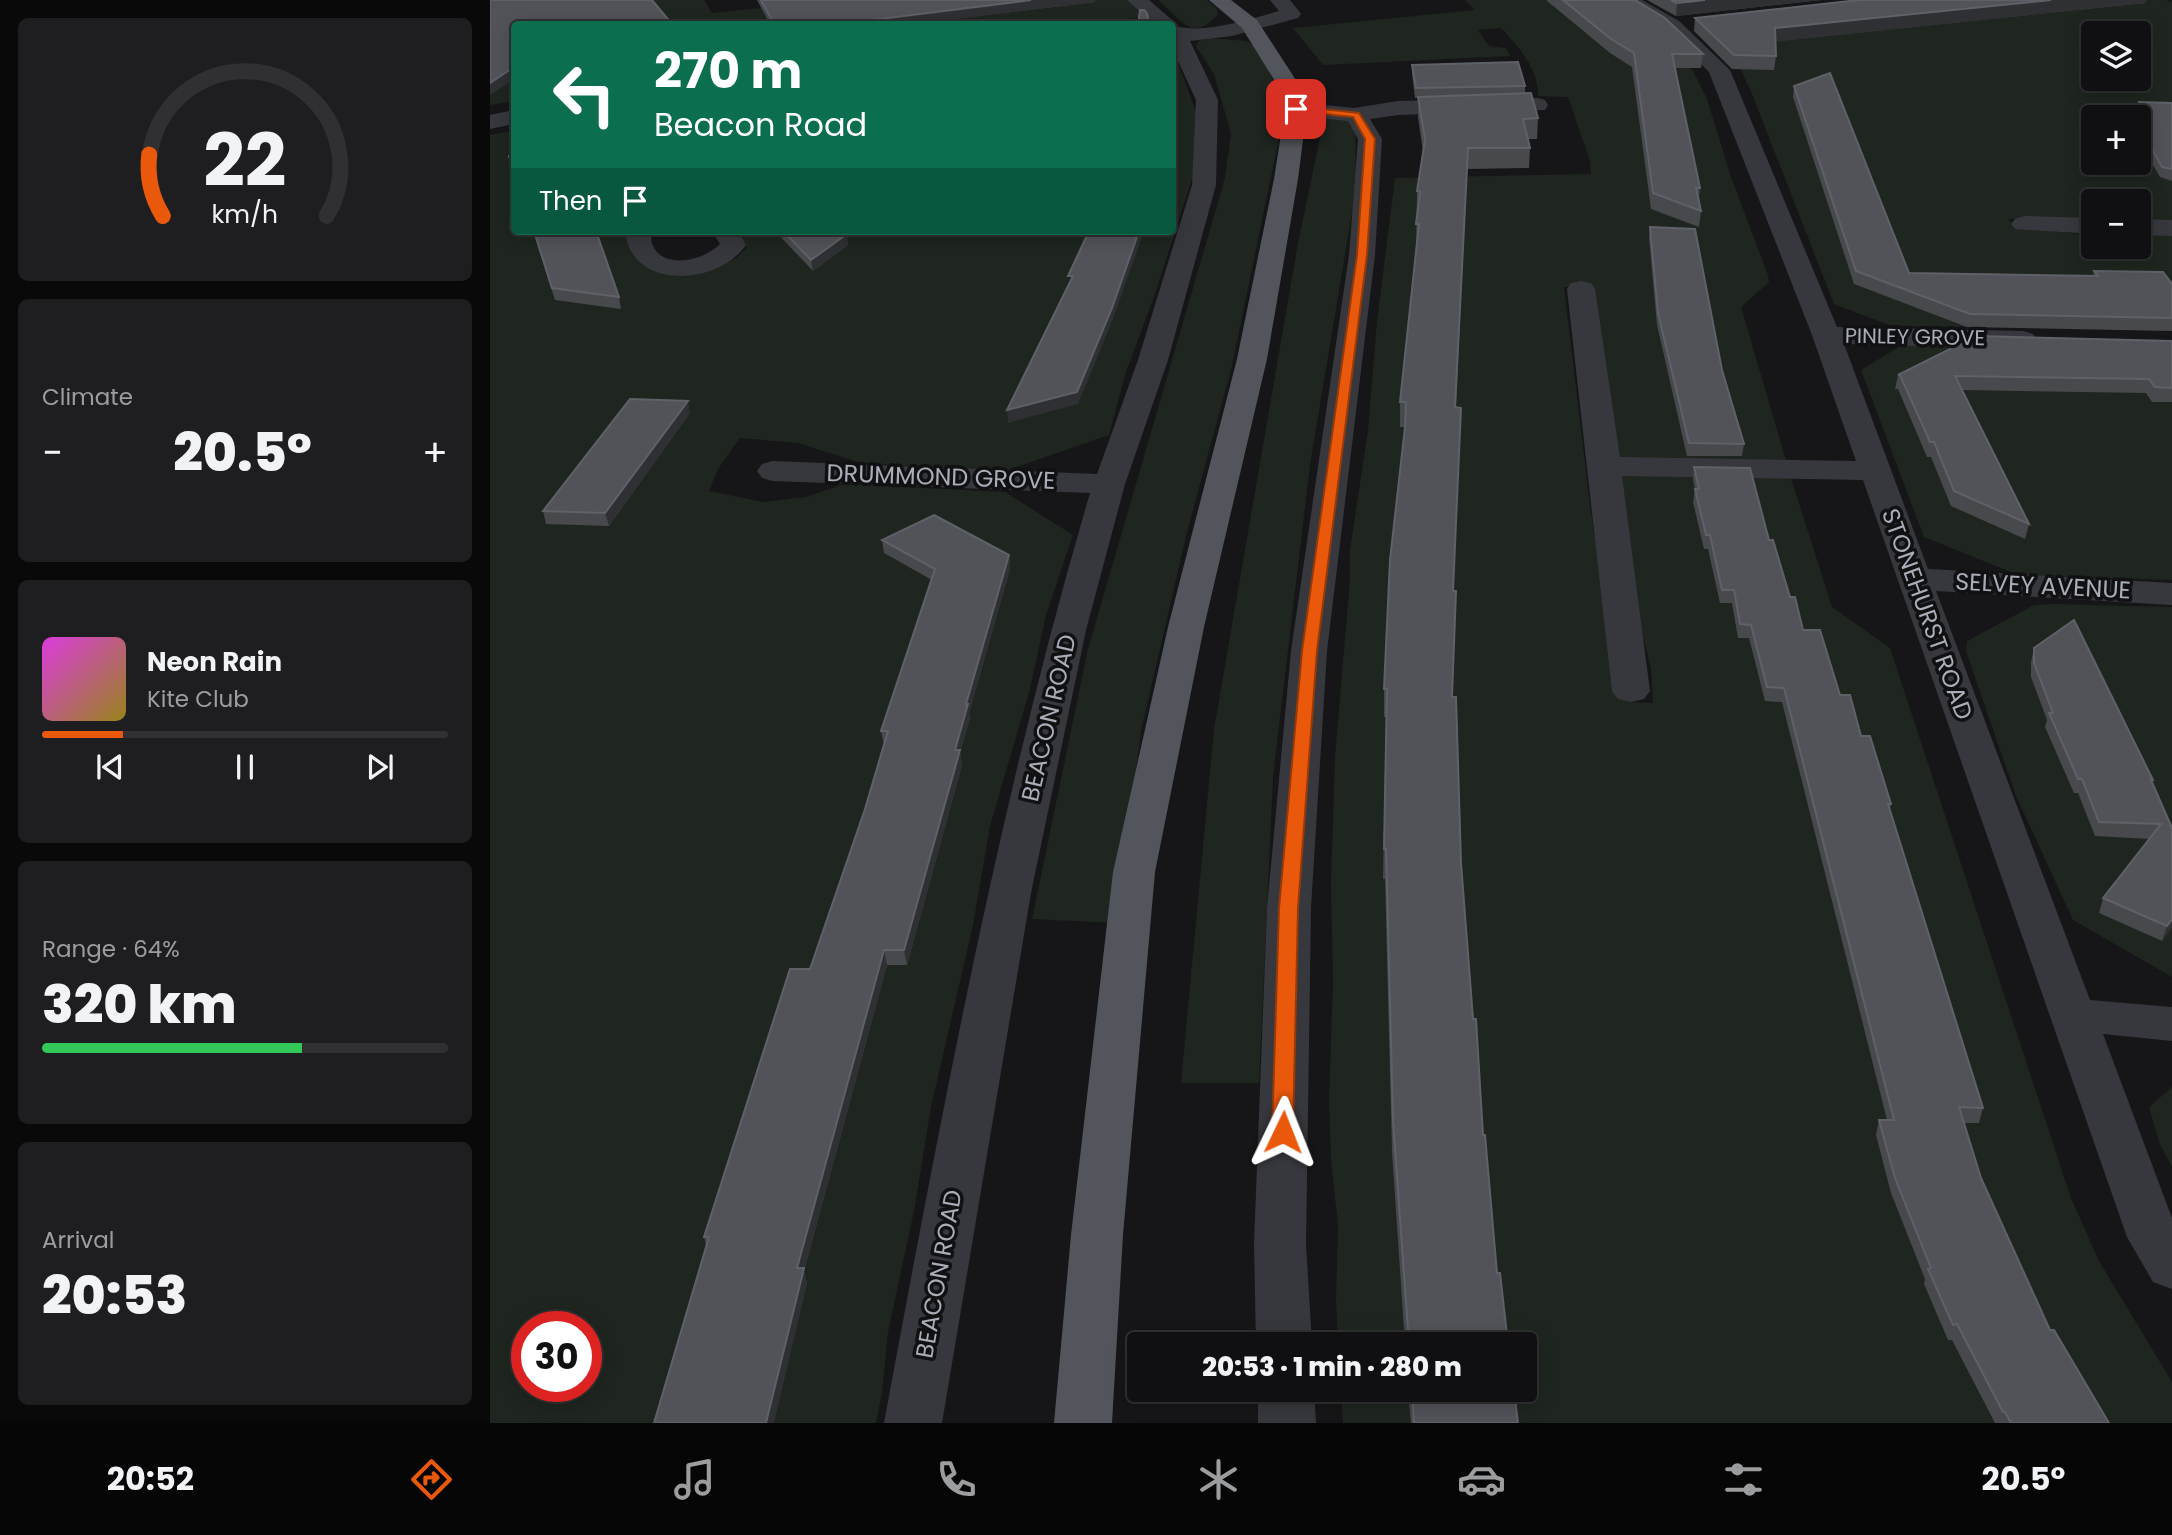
<!DOCTYPE html>
<meta charset="utf-8">
<style>
body{margin:0;font-family:Poppins,sans-serif;background:#1e1e20;color:#f1f3f6;height:100vh;display:flex;flex-direction:column;font-size:26px;white-space:nowrap}
*{box-sizing:border-box;margin:0}
p{font-size:23px;color:#9c9d9f}
.icon{flex:none;width:38px;height:38px;fill:none;stroke:currentColor;stroke-width:2;stroke-linecap:round;stroke-linejoin:round}
.map{position:relative;flex:1;overflow:hidden}
.side{display:flex;flex-direction:column;gap:18px;padding:18px;background:#09090a;width:490px}
.side>*{flex:none}
.banner{position:absolute;left:21px;top:21px;width:665px;height:214px;border-radius:7px;box-shadow:0 4px 18px #0003,0 0 0 2px #303032;background:#0b6e4f;color:#fff;overflow:hidden}
.tools{position:absolute;left:1591px;top:21px;display:grid;gap:14px}
.tools a{display:grid;place-items:center;width:70px;height:70px;border-radius:7px;background:#101012;box-shadow:0 4px 18px #0003,0 0 0 2px #303032;font-size:35px}
.speed{position:absolute;left:21px;top:1311px;display:flex;gap:14px;font-size:35px;font-weight:700;text-align:center}
.speed>*{display:grid;place-content:center;width:91px;height:91px;border-radius:50%;background:#101012;box-shadow:0 4px 18px #0003,0 0 0 2px #303032;line-height:1}
.speed .limit{border:10px solid #d22;background:#fff;color:#111}
.pin{position:absolute;display:grid;place-items:center;width:60px;height:60px;color:#fff;margin:-30px;border-radius:14px;box-shadow:0 4px 10px #0006}
.me{position:absolute;width:77px;margin:-38px;rotate:2deg;stroke-linejoin:round;filter:drop-shadow(0 0 5px #0008)}
.turn{display:flex;align-items:center;gap:24px;height:147px;padding:0 28px;font-size:32px}
.turn .icon{width:91px;height:91px;stroke-width:2.5}
.turn b{display:block;font-size:49px;line-height:60px}
.then{display:flex;align-items:center;height:66px;padding:0 28px;background:#0003;gap:14px;font-size:26px}
.big{font-size:52px;font-weight:800;line-height:1.1}
.side .widget{flex:1;display:flex;flex-direction:column;justify-content:center;gap:10px;min-width:0;padding:0 24px;border-radius:10px;background:#1e1e20}
.side .dial{align-items:center;gap:0}
.dial svg{height:182px;overflow:visible;fill:none;stroke:#303032;stroke-width:7;stroke-linecap:round;text-anchor:middle}
.dial text{fill:#f1f3f6;stroke:none}
.song{display:flex;align-items:center;gap:21px}
.cover{width:84px;height:84px;border-radius:10px;background:linear-gradient(135deg,hsl(300 70% 55%),hsl(50 70% 35%))}
.played{height:7px;border-radius:4px;background:linear-gradient(90deg,#ea580c 20%,#303032 20%)}
.keys{display:flex;justify-content:space-around;direction:ltr}
.heat{display:flex;justify-content:space-between;align-items:center;font-size:38px;direction:ltr}
.charge{height:10px;border-radius:5px;background:linear-gradient(90deg,#34c759 64%,#303032 0)}
.trip{position:absolute;left:637px;top:1332px;width:410px;height:70px;border-radius:7px;background:#101012;box-shadow:0 4px 18px #0003,0 0 0 2px #303032;font-weight:800;line-height:70px;text-align:center}
.dock{display:flex;height:112px;justify-content:space-around;align-items:center;background:#060607;color:#9c9d9f}
.dock .icon{width:49px;height:49px}
.dock .active{color:#ea580c}
.dock b{font-size:32px;color:#f1f3f6}
main{display:flex;flex:1;min-height:0}
.map>svg:first-child{display:block}
.green{fill:#1e261f;fill-rule:evenodd}
.lines{fill:none;stroke-linecap:round;stroke-linejoin:round}
.minor{fill:#37383d;fill-rule:evenodd}
.major{fill:#53555c;fill-rule:evenodd}
.wall{fill:#47494d}
.shaded-wall{fill:#2f3033}
.building{fill:#525359;stroke:#5f6168;stroke-width:2}
.route{fill:#ea580c;stroke:#983908;stroke-width:2}
.labels{text-anchor:middle;stroke-width:7;stroke-linejoin:round;paint-order:stroke}
.far-street-label{font-size:21px;fill:#a8adb8;stroke:#111113}
.street-label{font-size:24px;fill:#a8adb8;stroke:#111113}
</style>
<main>
<section class="side">
<div class="widget dial"><svg viewBox="0 0 100 80">
<path d="M14 69A42 42 0 1 1 86 69"/>
<path d="M14 69A42 42 0 0 1 8 42" stroke="#ea580c"/>
<text x="50" y="56" font-size="32" font-weight="700">22</text>
<text x="50" y="72" font-size="11">km/h</text>
</svg></div>
<div class="widget"><p>Climate</p>
<div class="heat"><a>−</a><b class="big">20.5°</b><a>+</a></div>
</div>
<div class="widget">
<div class="song"><i class="cover"></i><div><b>Neon Rain</b><p>Kite Club</p></div></div>
<div class="played"></div>
<div class="keys"><svg class="icon" aria-label="previous" viewBox="0 0 24 24"><path d="M18 5L8 12l10 7zM5 5v14"/></svg><svg class="icon" aria-label="pause" viewBox="0 0 24 24"><path d="M8 5v14M16 5v14"/></svg><svg class="icon" aria-label="next" viewBox="0 0 24 24"><path d="M6 5l10 7-10 7zM19 5v14"/></svg></div>
</div>
<div class="widget"><p>Range · 64%</p><b class="big">320 km</b><div class="charge"></div></div>
<div class="widget"><p>Arrival</p><b class="big">20:53</b></div>
</section>
<div class="map">
<svg width="1682" height="1423" viewBox="0 0 1682 1423">
<rect width="100%" height="100%" fill="#161618"/>
<!-- green -->
<path class="green" d="M 0,0 L 214,0 L 222,13 L 351,0 L 637,0 L 652,15 L 633,24 L 24,24 L 24,101 L 0,105 Z
M 668,0 L 717,0 L 727,9 L 728,14 C 701,46 688,15 668,0 Z
M 975,0 L 1114,0 L 1191,57 L 1203,71 L 1217,99 L 1241,177 L 1278,275 L 1279,282 L 1251,307 L 1297,464 L 1130,460 L 1100,288 L 1074,287 L 1100,505 L 1127,689 L 1139,702 L 1163,703 L 1161,669 L 1132,549 L 1132,474 L 1300,475 L 1342,607 L 1400,648 L 1581,1198 L 1609,1261 L 1682,1382 L 1682,1423 L 853,1423 L 851,1390 L 1034,1390 L 1034,1344 L 848,1344 L 846,1300 L 848,1226 L 841,1159 L 839,1100 L 843,983 L 841,884 L 845,757 L 860,579 L 860,550 L 878,430 L 887,321 L 905,178 L 1101,174 L 1100,161 L 1078,97 L 1048,96 C 1049,70 1029,47 1011,28 L 988,30 L 999,46 L 1016,48 L 1020,56 L 833,65 L 803,28 L 985,10 Z
M 1457,0 L 1676,0 L 1682,2 L 1682,224 L 1649,223 L 1648,201 L 1603,201 L 1603,221 L 1519,219 L 1525,228 C 1552,229 1577,233 1603,235 L 1603,247 L 1648,247 L 1649,234 L 1682,232 L 1682,330 L 1417,326 L 1399,325 L 1344,304 L 1262,94 L 1251,70 L 1235,53 ZM 1603,33 L 1648,33 L 1648,79 L 1603,79 ZM 1603,117 L 1648,117 L 1648,163 L 1603,163 Z
M 719,38 L 756,41 L 767,47 L 786,86 L 793,119 L 741,370 L 697,532 L 651,731 L 626,923 L 542,919 L 598,649 L 735,178 L 741,133 L 724,74 L 706,46 L 709,41 Z
M 683,59 L 687,60 L 707,115 L 704,173 L 665,294 L 636,372 L 619,435 L 512,472 L 371,463 L 308,443 L 250,438 L 228,469 L 219,491 L 273,502 L 316,497 L 354,484 L 515,492 L 583,535 L 556,615 L 540,689 L 500,826 L 483,925 L 441,1107 L 424,1211 L 398,1332 L 392,1393 L 386,1423 L 0,1423 L 0,135 L 24,131 L 24,231 L 137,231 L 152,261 L 230,265 L 246,258 L 257,247 L 248,231 L 682,231 ZM 37,1326 L 96,1326 L 96,1386 L 37,1386 Z
M 854,116 L 865,126 L 866,188 L 820,465 L 783,777 L 769,1083 L 691,1083 L 724,729 L 808,243 L 830,138 L 830,121 L 833,117 Z
M 1412,345 L 1682,351 L 1682,580 L 1528,575 L 1434,537 L 1371,370 Z
M 1565,604 L 1682,607 L 1682,977 L 1583,920 L 1526,796 L 1476,651 L 1477,641 L 1544,605 Z
M 1682,1087 L 1682,1167 L 1669,1142 L 1659,1107 Z"/>
<g class="lines">
<!-- minor -->
<path class="minor" d="M 637,0 L 659,0 L 682,20 L 684,26 C 716,34 756,20 789,11 L 780,0 L 800,0 L 811,14 L 808,18 L 742,36 L 700,41 L 728,100 L 726,185 L 678,360 L 635,484 L 596,630 L 541,893 L 452,1423 L 394,1423 C 452,1111 510,798 600,493 L 283,481 L 272,478 L 267,471 L 272,464 L 283,461 L 607,474 L 648,360 L 702,185 L 706,100 L 682,48 L 682,24 L 663,24 Z
M 1127,0 L 1152,0 L 1189,21 L 1240,70 L 1347,327 L 1533,331 L 1543,334 L 1547,340 L 1543,346 L 1533,349 L 1354,344 L 1438,569 L 1682,583 L 1682,605 L 1446,591 L 1600,1000 L 1682,1007 L 1682,1041 L 1613,1034 L 1682,1218 L 1682,1289 L 1663,1282 L 1637,1237 L 1373,480 L 1132,476 L 1160,691 L 1154,699 L 1141,702 L 1128,699 L 1122,691 L 1077,289 L 1081,283 L 1091,281 L 1101,283 L 1105,289 L 1130,457 L 1366,461 L 1322,335 L 1219,72 L 1175,29 Z
M 1047,98 L 1055,100 L 1058,105 L 1055,110 L 908,115 L 880,119 L 892,139 L 885,255 L 837,651 L 821,908 L 816,1244 L 822,1344 L 766,1344 L 764,1244 L 777,908 L 801,651 L 859,255 L 868,139 L 858,121 L 806,116 L 798,114 L 795,109 L 798,104 L 806,102 L 864,108 L 908,101 Z
M 24,110 L 24,124 L 0,129 L 0,115 Z
M 1534,216 L 1603,218 L 1603,234 L 1525,229 L 1521,224 L 1525,219 Z
M 1648,219 L 1682,220 L 1682,236 L 1648,235 Z
M 135,231 L 161,231 C 161,236 161,243 164,248 C 177,270 216,259 230,244 L 222,231 L 248,231 L 256,245 C 228,286 141,291 135,231 Z
M 768,1390 L 824,1390 L 826,1423 L 768,1423 Z"/>
<!-- major -->
<path class="major" d="M 719,0 L 741,0 L 767,20 L 813,91 L 817,109 L 808,179 L 777,359 L 714,627 L 665,872 L 633,1235 L 622,1423 L 564,1423 L 581,1235 L 623,872 L 678,627 L 747,359 L 784,179 L 795,109 L 791,91 L 752,28 Z"/>
</g>
<!-- wall -->
<path class="wall" d="M 267,0 L 605,0 L 605,2 L 424,24 L 280,24 Z
M 1056,0 L 1145,0 L 1213,54 L 1211,68 L 1185,68 L 1210,188 L 1209,198 L 1211,211 L 1209,227 L 1161,209 L 1142,67 L 1120,53 Z
M 1157,0 L 1331,0 L 1186,16 Z
M 1369,0 L 1656,0 L 1655,3 L 1285,41 L 1286,56 L 1284,70 L 1242,69 L 1204,31 L 1205,18 Z
M 922,65 L 1035,86 L 1035,93 L 1048,118 L 1047,139 L 1038,139 L 1040,148 L 1039,168 L 977,169 L 966,407 L 962,697 L 971,863 L 993,1135 L 1007,1273 L 1018,1344 L 915,1344 L 902,1152 L 895,879 L 893,879 L 896,717 L 894,717 L 894,689 L 915,427 L 910,427 L 910,402 L 926,246 L 927,191 L 933,152 L 928,117 L 928,98 L 925,98 L 922,74 Z
M 1304,86 L 1419,273 L 1603,276 L 1604,271 L 1682,284 L 1682,331 L 1477,327 L 1364,284 L 1303,97 Z
M 1649,102 L 1682,103 L 1682,181 L 1670,177 L 1648,139 L 1648,117 L 1642,117 L 1643,115 L 1648,115 L 1647,112 Z
M 1160,227 L 1232,370 L 1254,444 L 1252,456 L 1197,456 L 1167,325 L 1159,238 Z
M 43,231 L 106,231 L 129,297 L 131,309 L 65,300 Z
M 285,231 L 354,231 L 358,245 L 323,271 Z
M 1682,341 L 1682,402 L 1662,402 L 1656,393 L 1472,390 L 1539,524 L 1535,539 L 1461,506 L 1441,457 L 1437,457 L 1408,389 L 1405,389 L 1408,375 Z
M 200,413 L 119,526 L 56,524 L 53,511 Z
M 1204,467 L 1279,540 L 1313,630 L 1350,695 L 1371,736 L 1401,804 L 1400,809 L 1493,1108 L 1489,1123 L 1474,1123 L 1491,1178 L 1560,1330 L 1619,1423 L 1505,1423 L 1462,1340 L 1458,1340 L 1434,1284 L 1435,1279 L 1401,1193 L 1386,1135 L 1389,1120 L 1397,1120 L 1292,702 L 1275,701 L 1259,638 L 1248,638 L 1242,603 L 1230,603 L 1218,549 L 1214,549 L 1203,502 L 1205,489 L 1203,480 Z
M 392,540 L 519,555 L 520,569 L 479,713 L 480,718 L 470,752 L 472,765 L 417,965 L 397,965 L 314,1271 L 317,1284 L 216,1246 L 214,1237 L 320,969 L 375,809 L 394,745 L 391,731 L 442,580 L 394,553 Z
M 1544,648 L 1663,780 L 1662,783 L 1682,828 L 1682,927 L 1672,941 L 1609,913 L 1613,898 L 1660,839 L 1605,836 L 1588,793 L 1584,793 L 1555,727 L 1557,720 L 1541,677 L 1541,662 Z
M 918,1390 L 1024,1390 L 1028,1423 L 921,1423 Z"/>
<!-- shaded-wall -->
<path class="shaded-wall" d="M 541,0 L 605,0 L 605,2 L 424,24 L 367,24 L 366,22 Z
M 1215,0 L 1331,0 L 1186,16 L 1187,3 Z
M 1561,0 L 1656,0 L 1655,3 L 1283,42 L 1285,28 Z
M 24,67 L 24,79 L 0,95 L 0,83 Z
M 649,231 L 654,231 L 623,319 L 588,404 L 518,423 L 517,410 Z
M 357,234 L 358,245 L 323,271 L 321,260 Z
M 198,401 L 200,413 L 119,526 L 115,513 Z
M 519,555 L 520,569 L 479,713 L 480,718 L 470,752 L 472,765 L 417,965 L 414,950 L 476,704 Z
M 1682,919 L 1682,927 L 1672,941 L 1677,926 Z
M 394,950 L 397,965 L 314,1271 L 317,1284 L 284,1423 L 276,1423 L 307,1268 Z"/>
<!-- building -->
<path class="building" d="M 0,0 L 162,0 L 182,24 L 24,24 L 24,67 L 0,83 Z
M 271,0 L 541,0 L 366,22 L 367,24 L 284,24 Z
M 1073,0 L 1145,0 L 1175,18 L 1213,54 L 1182,54 L 1210,188 L 1206,188 L 1211,211 L 1163,193 L 1144,53 L 1121,39 Z
M 1181,0 L 1215,0 L 1187,3 Z
M 1369,0 L 1561,0 L 1285,28 L 1286,56 L 1244,55 L 1205,18 Z
M 650,10 L 654,10 L 657,13 L 659,24 L 648,24 Z
M 1028,62 L 1035,86 L 926,88 L 922,65 Z
M 1340,73 L 1419,273 L 1608,276 L 1604,271 L 1673,272 L 1682,284 L 1682,318 L 1480,314 L 1366,271 L 1304,86 Z
M 1041,93 L 1048,118 L 1033,119 L 1040,148 L 978,148 L 965,407 L 971,408 L 963,591 L 966,591 L 962,697 L 966,697 L 971,863 L 983,1019 L 986,1019 L 993,1135 L 995,1135 L 1007,1273 L 1010,1273 L 1018,1344 L 919,1344 L 903,1121 L 896,849 L 894,849 L 897,689 L 894,689 L 900,560 L 915,427 L 916,402 L 910,402 L 929,224 L 926,224 L 930,192 L 927,191 L 935,140 L 928,97 Z
M 1649,102 L 1682,103 L 1682,169 L 1672,167 L 1648,124 L 1648,117 L 1645,117 L 1643,115 L 1656,115 Z
M 24,155 L 24,172 L 19,156 Z
M 1160,227 L 1205,229 L 1232,370 L 1254,444 L 1199,443 L 1168,313 Z
M 44,231 L 106,231 L 129,297 L 62,288 Z
M 293,231 L 354,231 L 357,234 L 321,260 Z
M 599,231 L 649,231 L 622,308 L 587,392 L 517,410 L 583,276 L 578,276 Z
M 1486,336 L 1682,341 L 1682,388 L 1665,387 L 1659,379 L 1465,376 L 1539,524 L 1464,491 L 1444,442 L 1440,442 L 1410,375 L 1408,375 Z
M 140,399 L 198,401 L 115,513 L 53,511 Z
M 1204,467 L 1260,468 L 1279,540 L 1283,540 L 1300,597 L 1305,597 L 1313,630 L 1330,630 L 1350,695 L 1360,695 L 1371,736 L 1380,736 L 1401,804 L 1398,804 L 1493,1108 L 1469,1107 L 1491,1178 L 1560,1330 L 1564,1330 L 1619,1423 L 1521,1423 L 1515,1412 L 1513,1412 L 1467,1324 L 1463,1325 L 1438,1269 L 1441,1268 L 1405,1178 L 1389,1120 L 1404,1120 L 1294,688 L 1277,687 L 1261,625 L 1250,624 L 1244,590 L 1232,590 L 1220,535 L 1216,535 L 1205,489 L 1209,489 Z
M 444,515 L 519,555 L 476,704 L 478,704 L 465,750 L 470,750 L 414,950 L 394,950 L 307,1268 L 314,1268 L 276,1423 L 164,1423 L 219,1237 L 214,1237 L 300,969 L 320,969 L 375,809 L 398,731 L 391,731 L 445,569 L 392,540 Z
M 1584,620 L 1663,780 L 1661,780 L 1682,828 L 1682,919 L 1677,926 L 1613,898 L 1671,824 L 1609,822 L 1592,779 L 1588,779 L 1559,713 L 1563,713 L 1544,663 L 1544,648 Z
M 922,1390 L 1024,1390 L 1028,1423 L 924,1423 Z"/>
<!-- route -->
<path class="route" d="M 806,106 L 869,113 L 885,139 L 877,255 L 827,651 L 808,908 L 803,1132 L 800,1137 L 793,1140 L 785,1137 L 782,1132 L 789,908 L 812,651 L 867,255 L 875,139 L 863,117 L 803,111 L 803,107 Z"/>
<g class="labels">
<!-- far-street labels -->
<g class="far-street-label">
<text transform="translate(1425 337) rotate(1)" y="7">PINLEY GROVE</text>
</g>
<!-- street labels -->
<g class="street-label">
<text transform="translate(451 477) rotate(2)" y="8">DRUMMOND GROVE</text>
<text transform="translate(1553 586) rotate(3)" y="8">SELVEY AVENUE</text>
<text transform="translate(1437 614) rotate(70)" y="8">STONEHURST ROAD</text>
<text transform="translate(559 718) rotate(-77)" y="8">BEACON ROAD</text>
<text transform="translate(449 1274) rotate(-80)" y="8">BEACON ROAD</text>
</g>
</g>
</svg>
<div class="tools">
<a><svg class="icon" aria-label="layers" viewBox="0 0 24 24"><path d="M12 4l9 5-9 5-9-5zM3 14l9 5 9-5"/></svg></a>
<a>+</a>
<a>−</a>
</div>
<div class="speed"><div class="limit">30</div></div>
<div class="pin" style="left:806px;top:109px;background:#d93025"><svg class="icon" aria-label="arrive" viewBox="0 0 24 24"><path d="M6 21V4h12l-3 4 3 4H6"/></svg></div>
<svg class="me" style="left:793px;top:1132px" viewBox="-20 -20 40 40"><path d="M0-17L14 15 0 8-14 15z" fill="#ea580c" stroke="#fff" stroke-width="4"/></svg>
<div class="trip">20:53 · 1 min · 280 m</div>
<div class="banner">
<div class="turn"><svg class="icon" aria-label="left" viewBox="0 0 24 24"><path d="M17 20v-9H6M10 6l-5 5 5 5"/></svg><div><b>270 m</b>Beacon Road</div></div>
<div class="then">Then<svg class="icon" aria-label="arrive" viewBox="0 0 24 24"><path d="M6 21V4h12l-3 4 3 4H6"/></svg></div>
</div>
</div>
</main>
<nav class="dock">
<b>20:52</b>
<svg class="icon active" aria-label="directions" viewBox="0 0 24 24"><path d="M12 3l9 9-9 9-9-9zM9 14v-3h6M13 9l2 2-2 2"/></svg>
<svg class="icon" aria-label="music" viewBox="0 0 24 24"><path d="M9 18V5l10-2v13"/><circle cx="6" cy="18" r="3"/><circle cx="16" cy="16" r="3"/></svg>
<svg class="icon" aria-label="phone" viewBox="0 0 24 24"><path d="M5 4h4l2 5-3 2q2 4 5 5l2-3 5 2v4C11 20 4 13 5 4z"/></svg>
<svg class="icon" aria-label="climate" viewBox="0 0 24 24"><path d="M12 3v18M4 7l16 10M4 17L20 7"/></svg>
<svg class="icon" aria-label="car" viewBox="0 0 24 24"><path d="M5 17H2v-5l4-1 3-4h7l3 4 3 1v5h-3M9 17h6M6 11h13"/><circle cx="7" cy="17" r="2"/><circle cx="17" cy="17" r="2"/></svg>
<svg class="icon" aria-label="filters" viewBox="0 0 24 24"><path d="M4 7h16M4 17h16"/><circle cx="9" cy="7" r="2"/><circle cx="15" cy="17" r="2"/></svg>
<b>20.5°</b>
</nav>
